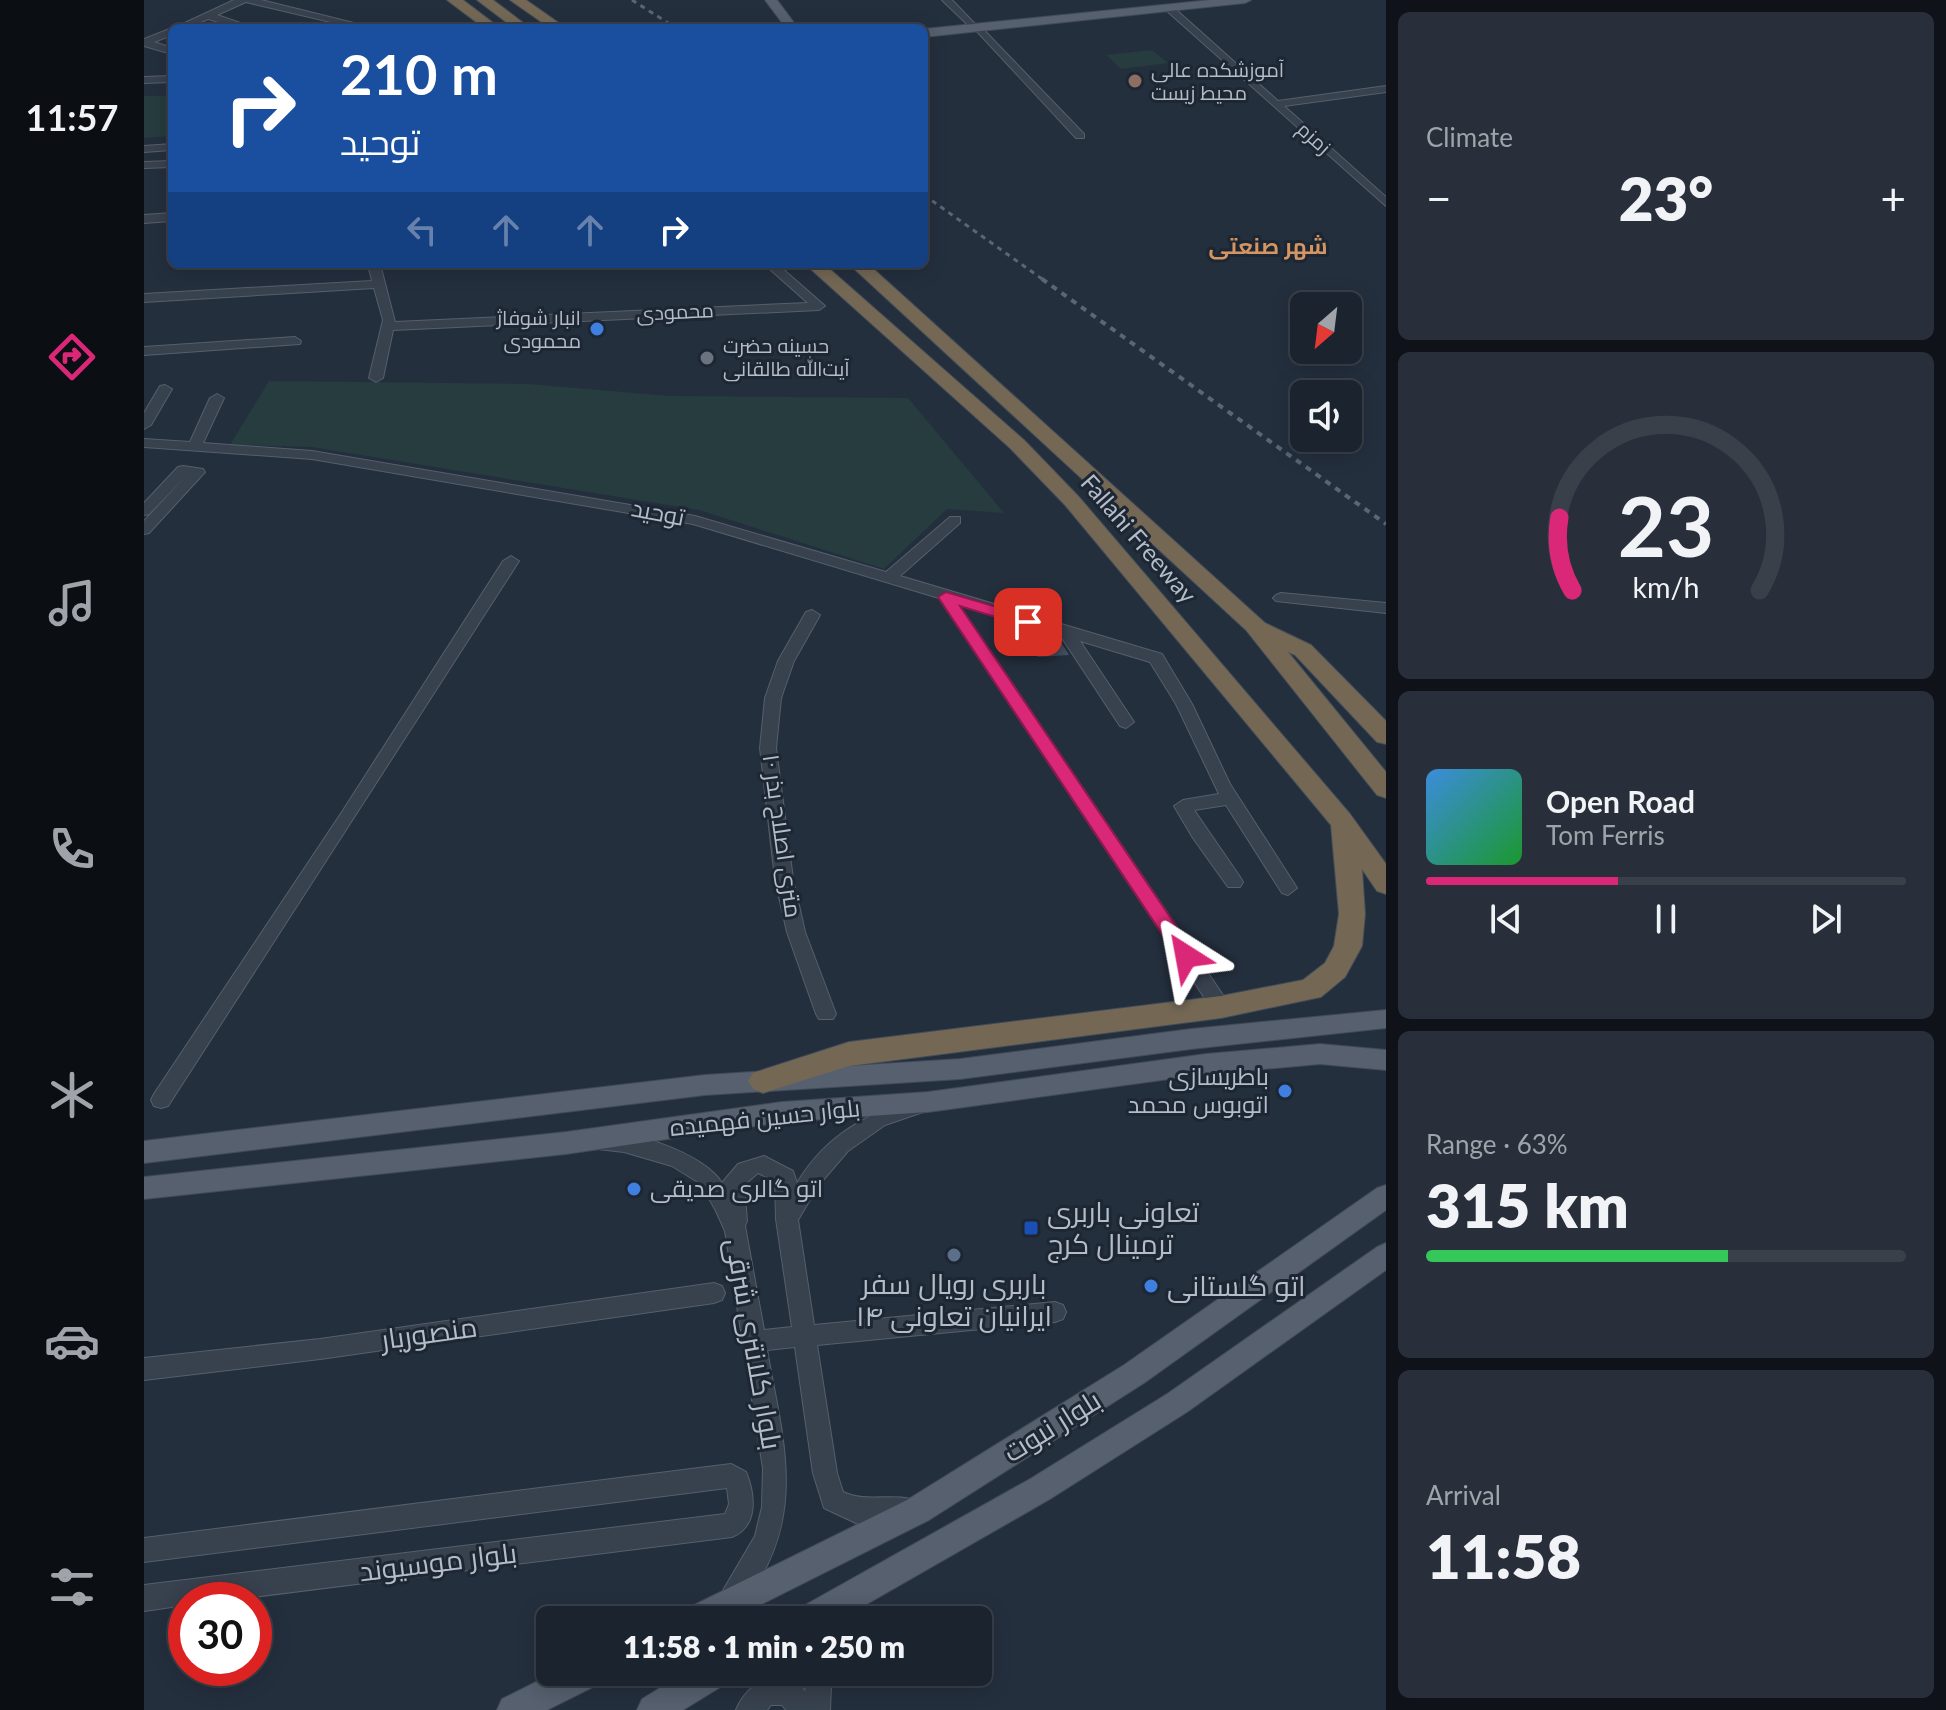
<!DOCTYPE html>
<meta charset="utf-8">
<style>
body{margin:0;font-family:Lato,Cairo,sans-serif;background:#282f3a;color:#f1f3f6;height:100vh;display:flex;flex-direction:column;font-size:30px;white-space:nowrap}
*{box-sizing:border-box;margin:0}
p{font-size:26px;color:#a0a4aa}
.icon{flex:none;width:44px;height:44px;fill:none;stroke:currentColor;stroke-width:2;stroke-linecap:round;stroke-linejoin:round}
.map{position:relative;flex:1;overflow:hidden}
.details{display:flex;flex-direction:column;gap:12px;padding:12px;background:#0f1319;width:560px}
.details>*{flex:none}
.banner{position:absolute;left:24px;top:24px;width:760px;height:244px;border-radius:12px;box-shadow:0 4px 20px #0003,0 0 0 2px #39404a;background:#1a4fa0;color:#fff;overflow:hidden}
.needle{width:52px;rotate:208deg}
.controls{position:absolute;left:1146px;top:292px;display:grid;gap:16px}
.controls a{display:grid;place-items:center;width:72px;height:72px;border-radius:12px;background:#1b232e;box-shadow:0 4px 20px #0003,0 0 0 2px #39404a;font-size:40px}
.speed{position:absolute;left:24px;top:1582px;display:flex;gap:16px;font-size:40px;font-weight:700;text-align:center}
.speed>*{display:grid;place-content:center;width:104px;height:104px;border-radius:50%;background:#1b232e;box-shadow:0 4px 20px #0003,0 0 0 2px #39404a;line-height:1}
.speed .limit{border:12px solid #d22;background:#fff;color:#111}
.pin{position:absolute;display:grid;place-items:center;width:68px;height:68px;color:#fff;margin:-34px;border-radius:16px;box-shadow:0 4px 12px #0006}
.me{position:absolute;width:88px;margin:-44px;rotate:326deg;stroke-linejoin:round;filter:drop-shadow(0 0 6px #0008)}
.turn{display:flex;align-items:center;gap:28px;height:168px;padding:0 40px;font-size:36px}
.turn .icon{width:104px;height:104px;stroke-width:2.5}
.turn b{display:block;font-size:56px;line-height:68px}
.lanes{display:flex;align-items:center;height:76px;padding:0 40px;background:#0003;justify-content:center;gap:40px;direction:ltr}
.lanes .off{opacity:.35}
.big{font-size:60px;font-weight:800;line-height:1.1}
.details .card{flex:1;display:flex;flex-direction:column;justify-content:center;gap:12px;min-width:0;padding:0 28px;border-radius:12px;background:#282f3a}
.details .dial{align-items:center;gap:0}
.dial svg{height:208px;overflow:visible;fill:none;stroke:#39404a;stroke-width:7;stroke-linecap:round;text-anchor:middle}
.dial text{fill:#f1f3f6;stroke:none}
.song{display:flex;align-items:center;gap:24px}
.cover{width:96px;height:96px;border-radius:12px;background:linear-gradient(135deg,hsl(210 70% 55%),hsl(130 70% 35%))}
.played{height:8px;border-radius:4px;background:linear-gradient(90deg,#db2777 40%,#39404a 40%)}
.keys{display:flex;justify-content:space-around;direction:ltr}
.heat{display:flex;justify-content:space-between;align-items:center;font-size:44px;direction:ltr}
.charge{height:12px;border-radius:6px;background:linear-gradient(90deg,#34c759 63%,#39404a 0)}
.trip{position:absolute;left:392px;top:1606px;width:456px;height:80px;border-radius:12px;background:#1b232e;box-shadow:0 4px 20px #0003,0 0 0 2px #39404a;font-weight:800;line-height:80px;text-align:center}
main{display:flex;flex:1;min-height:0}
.tab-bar{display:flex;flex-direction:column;width:144px;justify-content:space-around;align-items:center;background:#0b0e12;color:#a0a4aa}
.tab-bar .icon{width:56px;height:56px}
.tab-bar .active{color:#db2777}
.tab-bar b{font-size:36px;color:#f1f3f6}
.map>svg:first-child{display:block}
.green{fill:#263c3f}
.building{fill:#455162}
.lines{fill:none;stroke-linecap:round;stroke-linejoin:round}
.minor-casing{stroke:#565f6c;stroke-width:2}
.major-casing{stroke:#414a57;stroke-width:2}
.highway-casing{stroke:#434c59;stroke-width:2}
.minor{fill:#38414e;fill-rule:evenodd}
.major{fill:#56606e;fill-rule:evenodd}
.highway{fill:#746855;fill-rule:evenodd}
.rail-far1{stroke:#5a6575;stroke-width:3;stroke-dasharray:5 5;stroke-linecap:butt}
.rail{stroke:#5a6575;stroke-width:4;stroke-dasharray:6 6;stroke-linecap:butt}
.route{fill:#db2777;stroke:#8e194d;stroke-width:2}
.education-dot{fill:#8d6e63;stroke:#1d2633;stroke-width:3}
.shop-dot{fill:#3f7fe0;stroke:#1d2633;stroke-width:3}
.worship-dot{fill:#6b7280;stroke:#1d2633;stroke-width:3}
.transit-dot{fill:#1a4fb4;stroke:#1d2633;stroke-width:3}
.service-dot{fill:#5c6f8a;stroke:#1d2633;stroke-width:3}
.labels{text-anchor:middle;stroke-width:6;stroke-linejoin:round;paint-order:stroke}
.far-poi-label{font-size:20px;fill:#b4bcc9;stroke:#1d2633;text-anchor:start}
.far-street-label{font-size:20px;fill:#b4bcc9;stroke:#1d2633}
.far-neighbourhood-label{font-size:22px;font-weight:bold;fill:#d59563;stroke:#1d2633}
.street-label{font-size:24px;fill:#b4bcc9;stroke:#1d2633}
.poi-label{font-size:24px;fill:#b4bcc9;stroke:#1d2633;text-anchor:end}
.near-poi-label{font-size:28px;fill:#b4bcc9;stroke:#1d2633;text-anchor:start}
.near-street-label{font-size:28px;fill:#b4bcc9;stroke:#1d2633}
</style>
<main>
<nav class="tab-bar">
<b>11:57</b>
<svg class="icon active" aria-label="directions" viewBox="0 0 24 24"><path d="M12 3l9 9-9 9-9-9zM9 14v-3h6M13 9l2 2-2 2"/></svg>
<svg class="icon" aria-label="music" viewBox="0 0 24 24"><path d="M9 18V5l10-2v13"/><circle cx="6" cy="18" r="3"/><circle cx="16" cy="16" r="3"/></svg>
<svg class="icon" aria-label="phone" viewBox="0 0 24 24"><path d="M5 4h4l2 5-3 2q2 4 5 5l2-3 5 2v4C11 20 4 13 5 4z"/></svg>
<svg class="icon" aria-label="climate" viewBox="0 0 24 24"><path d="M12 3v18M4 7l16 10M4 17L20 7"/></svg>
<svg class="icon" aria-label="car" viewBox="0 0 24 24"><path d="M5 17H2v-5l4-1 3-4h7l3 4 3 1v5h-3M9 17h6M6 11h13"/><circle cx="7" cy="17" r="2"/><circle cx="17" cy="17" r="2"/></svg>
<svg class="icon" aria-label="filters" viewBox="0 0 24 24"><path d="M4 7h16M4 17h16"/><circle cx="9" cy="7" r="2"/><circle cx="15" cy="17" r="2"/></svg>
</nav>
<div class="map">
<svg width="1242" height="1710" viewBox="0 0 1242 1710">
<rect width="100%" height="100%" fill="#242f3e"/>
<!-- green -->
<path class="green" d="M 1008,50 L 1024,63 L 977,69 L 962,55 Z
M 0,96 L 28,96 L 28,136 L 0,138 Z
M 125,381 L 384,384 L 526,396 L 764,398 L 860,513 L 803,509 L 740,569 L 555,510 L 168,447 L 86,445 Z"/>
<!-- building -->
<path class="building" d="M 874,627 L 914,638 L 925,655 L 894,657 L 882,646 Z"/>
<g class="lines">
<!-- minor casing -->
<g class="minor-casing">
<path id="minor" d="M 90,0 L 117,0 L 230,28 L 212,28 L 102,2 L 73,15 L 111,28 L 96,28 L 64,19 L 43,28 L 30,28 Z
M 798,0 L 808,0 L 831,24 L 835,25 L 940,134 L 940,138 L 932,138 L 828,26 L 824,25 Z
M 1023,7 L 1029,7 L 1134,101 L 1242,86 L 1242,92 L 1140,106 L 1242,197 L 1242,206 L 1023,11 Z
M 28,28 L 28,35 L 10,42 L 28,48 L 28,54 L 0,46 L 0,39 Z
M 28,76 L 28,82 L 0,83 L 0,77 Z
M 28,144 L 28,150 L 0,152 L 0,146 Z
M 28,161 L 28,167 L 0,168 L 0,162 Z
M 28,213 L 28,221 L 0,223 L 0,215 Z
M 224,264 L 236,264 L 251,322 L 664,303 L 620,264 L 633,264 L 681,306 L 675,310 L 249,330 L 239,378 L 232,382 L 225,378 L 239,320 L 230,288 L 0,302 L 0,294 L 228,281 Z
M 151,337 L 157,341 L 156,344 L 0,355 L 0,347 Z
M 21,385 L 28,389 L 7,425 L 0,429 L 0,413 L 16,386 Z
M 73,394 L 80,398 L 59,443 L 168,451 L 551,516 L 742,572 L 806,517 L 816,517 L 816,523 L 756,576 L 1018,654 L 1048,704 L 1086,784 L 1153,888 L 1144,895 L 1138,893 L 1082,805 L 1050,810 L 1096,877 L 1099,882 L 1096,887 L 1084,887 L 1049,838 L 1030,806 L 1039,800 L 1075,794 L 1032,704 L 1006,662 L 936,641 L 990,722 L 982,728 L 976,726 L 916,635 L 814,604 L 1087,1007 L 1084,1012 L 1070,1012 L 795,598 L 549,524 L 168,459 L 0,447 L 0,439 L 46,442 L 66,398 Z
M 39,466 L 59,469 L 61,472 L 5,533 L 0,534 L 0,521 L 43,475 L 5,514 L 0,515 L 0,503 L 34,467 Z
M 367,556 L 375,561 L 24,1106 L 17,1108 L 10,1106 L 7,1100 L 10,1094 L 198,812 L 359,561 Z
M 1137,593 L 1242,603 L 1242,613 L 1132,601 L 1129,598 L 1132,595 Z
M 668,610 L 676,615 L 650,661 L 637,698 L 632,748 L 649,879 L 661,932 L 692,1014 L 689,1019 L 675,1019 L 672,1014 L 643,932 L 631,879 L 616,748 L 621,698 L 634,661 L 662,612 Z
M 772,1098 L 779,1100 L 782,1106 L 779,1112 L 741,1125 L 704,1151 L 674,1186 L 654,1220 L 670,1325 L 911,1302 L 919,1305 L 922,1312 L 919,1319 L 911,1322 L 673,1345 L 693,1473 L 699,1492 C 724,1504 751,1491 776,1502 L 779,1510 L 776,1518 L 767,1522 L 712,1523 L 680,1508 L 669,1473 L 651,1347 L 623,1350 C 637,1431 661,1504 615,1580 C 607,1592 601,1606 587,1612 L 578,1608 L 574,1599 L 611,1536 L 618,1507 L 619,1468 L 581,1231 L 572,1211 L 557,1184 L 528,1166 L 480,1152 L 454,1149 L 451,1143 L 454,1137 C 486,1126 561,1155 578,1183 L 594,1164 L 620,1156 L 649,1171 L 653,1183 C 682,1135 721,1115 772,1098 ZM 614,1173 L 631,1181 L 632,1219 L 648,1327 L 620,1330 L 601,1226 L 603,1221 L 600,1185 Z
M 570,1283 L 578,1286 L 581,1293 L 578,1300 L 570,1303 L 176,1359 L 0,1380 L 0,1358 L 176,1339 Z
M 587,1464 L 602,1472 C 611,1494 615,1526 588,1537 L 85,1600 L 42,1600 L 42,1605 L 0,1611 L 0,1585 L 581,1514 L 585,1504 L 583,1488 L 0,1562 L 0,1538 Z
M 666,1672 L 692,1672 L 687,1686 L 686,1710 L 642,1710 L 638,1705 L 627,1705 L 623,1710 L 592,1710 C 604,1681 637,1664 661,1691 Z"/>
</g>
<!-- major casing -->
<g class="major-casing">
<path id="major" d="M 621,0 L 633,0 L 654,28 L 642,28 Z
M 1067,0 L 1107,0 L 1101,3 L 780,37 L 780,29 Z
M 1242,1010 L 1242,1028 L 1047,1049 L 816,1079 L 561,1095 L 0,1163 L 0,1141 L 561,1075 L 816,1059 L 1047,1029 Z
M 1176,1044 L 1242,1050 L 1242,1070 L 1176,1064 L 1062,1074 L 784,1112 L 638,1122 L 422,1154 L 0,1199 L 0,1177 L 422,1132 L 638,1102 L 784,1092 L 1062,1054 Z
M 1242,1185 L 1242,1210 L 1000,1383 L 785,1520 L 586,1620 L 537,1620 L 542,1609 L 763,1500 L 980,1365 L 1233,1188 Z
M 1242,1243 L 1242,1270 L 1043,1412 L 906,1499 L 695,1620 L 649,1620 L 654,1609 L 886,1479 L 1023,1394 L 1233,1247 Z
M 412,1672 L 462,1672 L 457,1683 L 403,1710 L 353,1710 L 358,1699 Z
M 542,1672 L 588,1672 L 583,1683 L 539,1710 L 493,1710 L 498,1699 Z"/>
</g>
<!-- highway casing -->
<g class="highway-casing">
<path id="highway" d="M 303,0 L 319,0 L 356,28 L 340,28 Z
M 333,0 L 349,0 L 386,28 L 370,28 Z
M 366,0 L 382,0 L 422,28 L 406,28 Z
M 661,264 L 680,264 L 880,440 L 935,497 L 1206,814 L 1242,864 L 1242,894 L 1233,891 L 1218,869 L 1221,914 L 1218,946 L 1201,977 L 1177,997 L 1077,1018 L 705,1066 L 619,1093 L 609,1089 L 604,1081 L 609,1073 L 705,1042 L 1077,996 L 1159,980 L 1181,963 L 1190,946 L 1195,914 L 1187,825 L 921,505 L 866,448 Z
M 705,264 L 724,264 L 1121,623 L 1167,645 L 1242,721 L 1242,744 L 1233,742 L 1151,655 L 1144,652 L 1242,772 L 1242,798 L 1233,795 L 1102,630 Z"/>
</g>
<!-- minor -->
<use href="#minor" class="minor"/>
<!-- major -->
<use href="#major" class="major"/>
<!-- highway -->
<use href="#highway" class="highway"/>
<!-- rail-far1 -->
<path class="rail-far1" d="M 488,0 L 532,28
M 780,195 L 901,281"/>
<!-- rail -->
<path class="rail" d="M 898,279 L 1242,524"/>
</g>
<!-- route -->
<path class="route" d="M 802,592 L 890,618 L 892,622 L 884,627 L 816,606 L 1049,951 L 1052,956 L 1049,961 L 1036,961 L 794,597 Z"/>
<!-- markers -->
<circle class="education-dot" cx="991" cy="81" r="8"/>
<g class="shop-dot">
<circle cx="453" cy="329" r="8"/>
<circle cx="1141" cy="1091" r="8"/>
<circle cx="490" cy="1189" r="8"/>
<circle cx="1007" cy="1286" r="8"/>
</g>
<circle class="worship-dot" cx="563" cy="358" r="8"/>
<rect class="transit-dot" x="879" y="1220" width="16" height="16" rx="4"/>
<circle class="service-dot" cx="810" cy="1255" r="8"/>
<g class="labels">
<!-- far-poi labels -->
<g class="far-poi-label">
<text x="1007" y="77">آموزشکده عالی<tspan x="1007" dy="23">محیط زیست</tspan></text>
<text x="437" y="325" text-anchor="end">انبار شوفاژ<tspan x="437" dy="23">محمودی</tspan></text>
<text x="579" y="353">حسینه حضرت<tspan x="579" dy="23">آیت‌الله طالقانی</tspan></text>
</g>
<!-- far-street labels -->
<g class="far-street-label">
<text transform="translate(1170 138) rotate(42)" y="7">زمزم</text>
<text transform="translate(531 312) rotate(-3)" y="7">محمودی</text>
</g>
<!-- far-neighbourhood labels -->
<g class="far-neighbourhood-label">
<text x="1124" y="254">شهر صنعتی</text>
</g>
<!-- street labels -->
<g class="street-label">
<text transform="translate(514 513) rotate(11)" y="8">توحید</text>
<text transform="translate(994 539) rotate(49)" y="8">Fallahi Freeway</text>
<text transform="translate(638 836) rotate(82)" y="8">۱۰ متری اصلاح بذر</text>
<text transform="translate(621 1118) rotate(-6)" y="8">بلوار حسین فهمیده</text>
</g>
<!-- poi labels -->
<g class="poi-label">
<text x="1125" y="1085">باطریسازی<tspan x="1125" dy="28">اتوبوس محمد</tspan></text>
<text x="506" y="1197" text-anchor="start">اتو گالری صدیقی</text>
</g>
<!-- near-poi labels -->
<g class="near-poi-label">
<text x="903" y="1222">تعاونی باربری<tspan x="903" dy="32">ترمینال کرج</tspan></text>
<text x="810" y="1294" text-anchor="middle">باربری رویال سفر<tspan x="810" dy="32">ایرانیان تعاونی ۱۴</tspan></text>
<text x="1023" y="1296">اتو گلستانی</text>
</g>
<!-- near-street labels -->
<g class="near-street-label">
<text transform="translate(285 1333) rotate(-8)" y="10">منصوریار</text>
<text transform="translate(610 1344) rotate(80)" y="10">بلوار کلانتری شرقی</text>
<text transform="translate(908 1426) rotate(-32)" y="10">بلوار نبوت</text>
<text transform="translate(294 1562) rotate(-7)" y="10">بلوار موسیوند</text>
</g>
</g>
</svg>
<div class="controls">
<a><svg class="needle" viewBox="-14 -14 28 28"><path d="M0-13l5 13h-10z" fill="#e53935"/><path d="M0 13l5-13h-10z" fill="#a0a4aa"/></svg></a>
<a><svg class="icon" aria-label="sound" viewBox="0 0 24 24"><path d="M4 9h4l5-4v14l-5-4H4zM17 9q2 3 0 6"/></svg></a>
</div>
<div class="speed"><div class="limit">30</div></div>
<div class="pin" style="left:884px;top:622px;background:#d93025"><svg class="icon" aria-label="arrive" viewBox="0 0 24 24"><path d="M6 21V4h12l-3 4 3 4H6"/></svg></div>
<svg class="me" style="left:1042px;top:956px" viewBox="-20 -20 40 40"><path d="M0-17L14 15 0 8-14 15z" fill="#db2777" stroke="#fff" stroke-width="4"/></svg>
<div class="trip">11:58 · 1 min · 250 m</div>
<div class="banner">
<div class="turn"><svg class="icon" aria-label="right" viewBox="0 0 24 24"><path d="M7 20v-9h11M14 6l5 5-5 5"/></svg><div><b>210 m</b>توحید</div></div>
<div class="lanes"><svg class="icon off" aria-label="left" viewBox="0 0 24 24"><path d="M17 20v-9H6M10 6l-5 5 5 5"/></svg><svg class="icon off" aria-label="ahead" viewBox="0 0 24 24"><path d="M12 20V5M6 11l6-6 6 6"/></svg><svg class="icon off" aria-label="ahead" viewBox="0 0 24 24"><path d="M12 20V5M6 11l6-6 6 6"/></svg><svg class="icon" aria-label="right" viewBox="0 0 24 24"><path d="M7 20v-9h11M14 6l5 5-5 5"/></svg></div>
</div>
</div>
<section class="details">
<div class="card"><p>Climate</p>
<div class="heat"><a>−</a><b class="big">23°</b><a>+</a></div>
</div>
<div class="card dial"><svg viewBox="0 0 100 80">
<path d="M14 69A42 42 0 1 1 86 69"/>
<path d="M14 69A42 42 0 0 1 9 41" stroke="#db2777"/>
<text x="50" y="56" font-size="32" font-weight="700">23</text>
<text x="50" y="72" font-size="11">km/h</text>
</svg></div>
<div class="card">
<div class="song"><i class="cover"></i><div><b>Open Road</b><p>Tom Ferris</p></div></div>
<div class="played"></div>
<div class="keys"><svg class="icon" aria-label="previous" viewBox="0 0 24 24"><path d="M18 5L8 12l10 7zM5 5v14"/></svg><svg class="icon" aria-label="pause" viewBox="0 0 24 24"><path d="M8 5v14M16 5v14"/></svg><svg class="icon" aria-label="next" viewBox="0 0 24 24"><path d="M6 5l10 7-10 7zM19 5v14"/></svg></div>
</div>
<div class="card"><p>Range · 63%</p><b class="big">315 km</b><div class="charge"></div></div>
<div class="card"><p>Arrival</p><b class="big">11:58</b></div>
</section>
</main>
